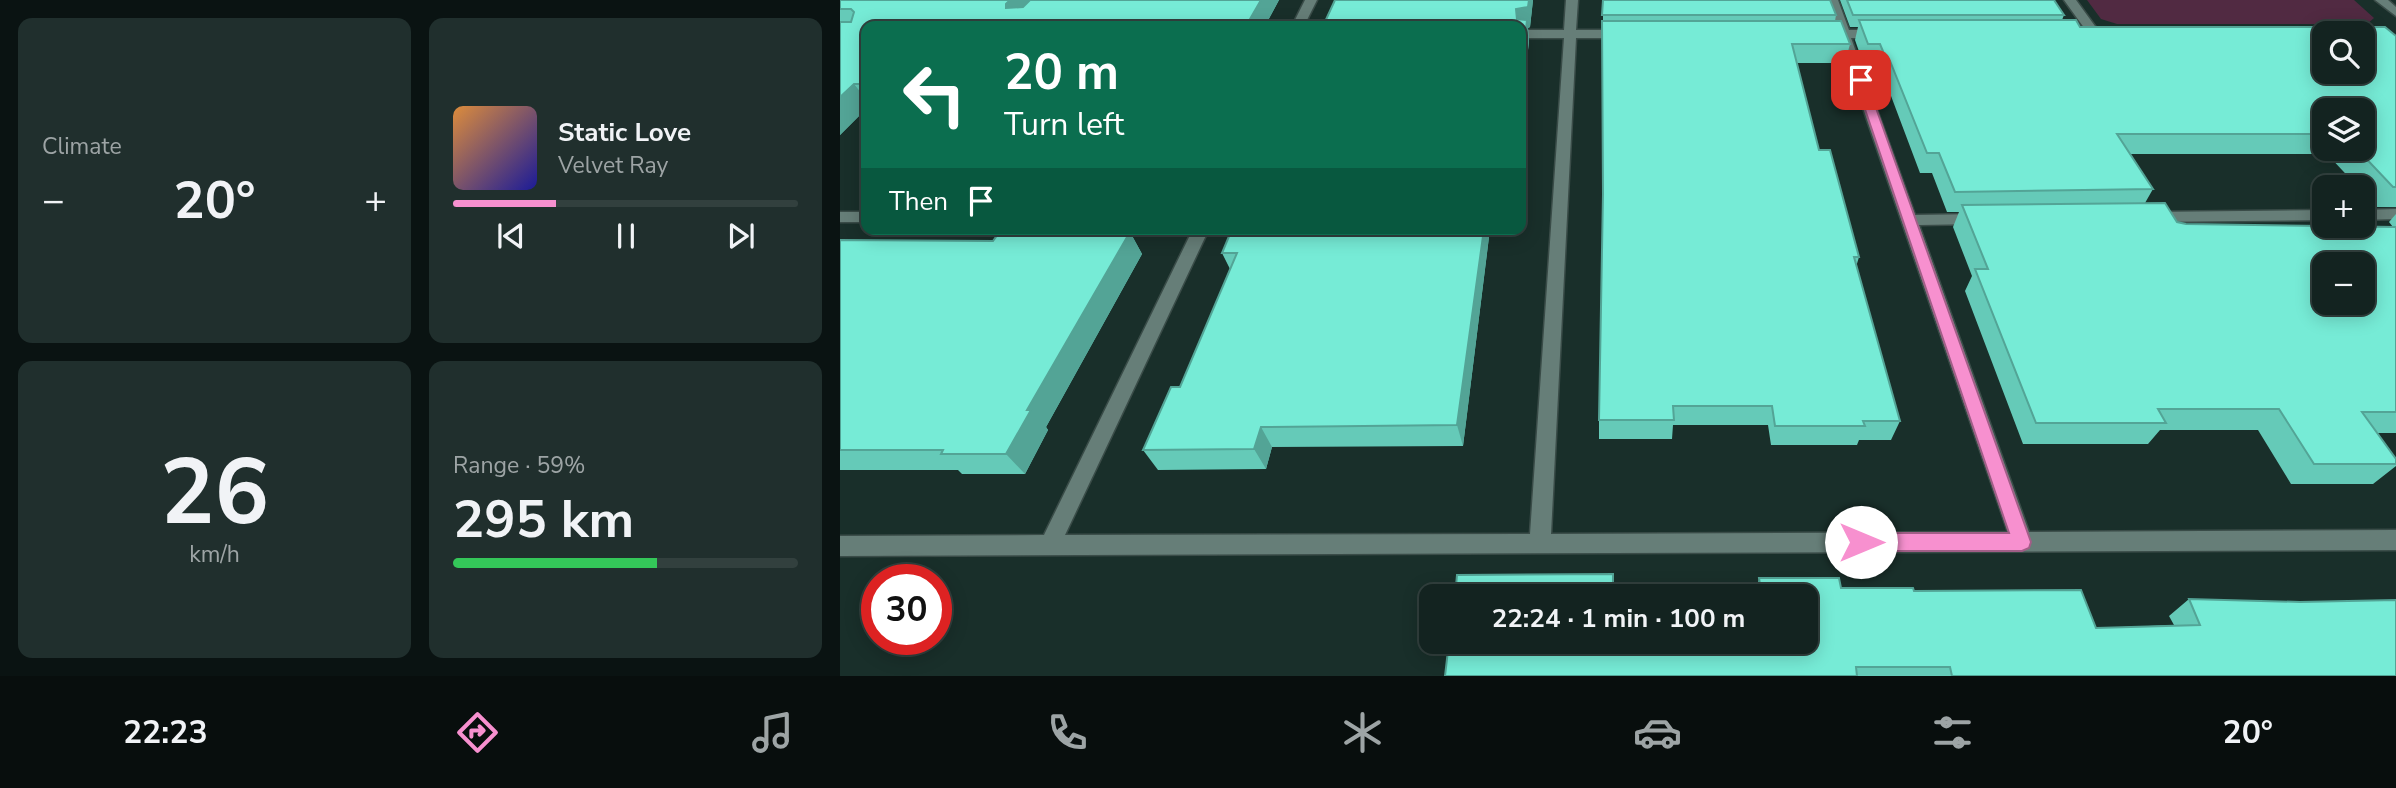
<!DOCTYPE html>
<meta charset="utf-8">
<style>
body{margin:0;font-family:"Nunito Sans",sans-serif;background:#202f2d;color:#f1f3f6;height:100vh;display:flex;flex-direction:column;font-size:26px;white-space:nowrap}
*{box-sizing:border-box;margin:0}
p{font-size:23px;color:#9da4a5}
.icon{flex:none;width:38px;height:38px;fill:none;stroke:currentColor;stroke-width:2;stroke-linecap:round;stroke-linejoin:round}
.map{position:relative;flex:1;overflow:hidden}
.details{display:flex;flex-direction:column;gap:18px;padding:18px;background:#0a1312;width:840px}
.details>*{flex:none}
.guide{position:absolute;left:21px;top:21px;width:665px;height:214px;border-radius:14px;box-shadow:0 4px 18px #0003,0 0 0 2px #32403e;background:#0b6e4f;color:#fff;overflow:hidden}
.buttons{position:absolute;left:1472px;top:21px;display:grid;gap:14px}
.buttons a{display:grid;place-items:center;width:63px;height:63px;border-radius:14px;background:#132320;box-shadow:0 4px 18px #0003,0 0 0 2px #32403e;font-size:35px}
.speed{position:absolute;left:21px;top:564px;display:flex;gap:14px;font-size:35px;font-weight:700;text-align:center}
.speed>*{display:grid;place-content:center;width:91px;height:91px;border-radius:50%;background:#132320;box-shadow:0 4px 18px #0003,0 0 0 2px #32403e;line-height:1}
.speed .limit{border:10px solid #d22;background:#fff;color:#111}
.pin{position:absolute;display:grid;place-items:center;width:60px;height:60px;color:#fff;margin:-30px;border-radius:14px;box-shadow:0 4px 10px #0006}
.me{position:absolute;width:77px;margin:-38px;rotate:90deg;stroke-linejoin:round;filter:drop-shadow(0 0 5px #0008)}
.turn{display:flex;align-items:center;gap:24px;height:147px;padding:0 28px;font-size:32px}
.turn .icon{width:91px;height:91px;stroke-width:2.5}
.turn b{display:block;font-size:49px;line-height:60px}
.then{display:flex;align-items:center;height:66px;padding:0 28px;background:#0003;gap:14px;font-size:26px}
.big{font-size:52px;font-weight:700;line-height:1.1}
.details .widget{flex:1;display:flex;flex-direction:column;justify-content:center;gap:10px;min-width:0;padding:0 24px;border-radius:14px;background:#202f2d}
.details .dial{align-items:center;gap:0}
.dial b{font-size:91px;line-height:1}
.song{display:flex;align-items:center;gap:21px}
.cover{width:84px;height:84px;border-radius:10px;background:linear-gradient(135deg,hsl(30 70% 55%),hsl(240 70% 35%))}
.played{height:7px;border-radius:4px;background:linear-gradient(90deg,#f790cf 30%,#32403e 30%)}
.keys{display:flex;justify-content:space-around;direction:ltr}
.heat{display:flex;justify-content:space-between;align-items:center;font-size:38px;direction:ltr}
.charge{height:10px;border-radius:5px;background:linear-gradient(90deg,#34c759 59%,#32403e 0)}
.details .tiles{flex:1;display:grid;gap:18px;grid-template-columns:repeat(2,1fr)}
.trip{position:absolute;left:579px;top:584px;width:399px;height:70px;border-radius:14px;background:#132320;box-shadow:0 4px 18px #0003,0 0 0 2px #32403e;font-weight:700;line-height:70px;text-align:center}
.tabs{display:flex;height:112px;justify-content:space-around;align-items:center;background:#080e0d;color:#9da4a5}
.tabs .icon{width:49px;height:49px}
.tabs .selected{color:#f790cf}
.tabs b{font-size:32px;color:#f1f3f6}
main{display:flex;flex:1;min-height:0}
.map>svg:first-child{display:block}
.green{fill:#512a42}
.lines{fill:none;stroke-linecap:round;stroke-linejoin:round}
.minor-casing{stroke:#3a4c48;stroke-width:3}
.minor{fill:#667e78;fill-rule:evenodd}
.wall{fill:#65cab8;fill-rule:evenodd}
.shaded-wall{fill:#53a496}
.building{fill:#76ebd6;stroke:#53a496;stroke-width:2;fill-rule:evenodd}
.route{fill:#f790cf;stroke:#a15e87;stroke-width:2}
</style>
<main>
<section class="details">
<div class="tiles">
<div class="widget"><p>Climate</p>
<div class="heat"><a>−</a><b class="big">20°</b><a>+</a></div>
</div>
<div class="widget">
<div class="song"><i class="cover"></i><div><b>Static Love</b><p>Velvet Ray</p></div></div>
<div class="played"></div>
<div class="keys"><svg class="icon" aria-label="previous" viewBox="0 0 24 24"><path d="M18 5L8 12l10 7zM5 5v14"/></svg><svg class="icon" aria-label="pause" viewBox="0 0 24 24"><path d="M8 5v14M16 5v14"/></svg><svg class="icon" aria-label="next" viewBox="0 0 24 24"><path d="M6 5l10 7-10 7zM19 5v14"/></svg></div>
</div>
<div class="widget dial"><b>26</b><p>km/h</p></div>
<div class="widget"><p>Range · 59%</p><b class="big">295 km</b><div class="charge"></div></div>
</div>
</section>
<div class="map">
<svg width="1556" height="676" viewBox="0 0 1556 676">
<rect width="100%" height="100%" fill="#192f2a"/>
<!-- green -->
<path class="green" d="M 1247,0 L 1514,0 L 1534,18 L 1527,24 L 1277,24 L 1261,19 Z"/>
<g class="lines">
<!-- minor casing -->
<g class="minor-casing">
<path id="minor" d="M 465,0 L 477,0 L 464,26 L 452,26 Z
M 726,0 L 738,0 L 736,30 L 786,30 L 792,34 L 786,38 L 736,38 L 711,534 L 1168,532 L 999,38 L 982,38 L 976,34 L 982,30 L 997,30 L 986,0 L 998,0 L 1009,30 L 1038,30 L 1044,34 L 1038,38 L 1011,38 L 1075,215 L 1140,214 L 1148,219 L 1140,224 L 1079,225 L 1189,532 L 1556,530 L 1556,550 L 0,556 L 0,536 L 204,535 L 353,229 L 369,229 L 225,535 L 690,534 L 724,38 L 681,38 L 681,30 L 724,30 Z
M 1224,0 L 1236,0 L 1260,33 L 1258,36 L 1250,36 Z
M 1535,0 L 1548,0 L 1556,7 L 1556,16 Z
M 1556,209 L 1556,219 L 1522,220 L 1522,210 Z
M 1484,210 L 1484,220 L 1311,222 L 1303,217 L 1311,212 Z
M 0,212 L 26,212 L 26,222 L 0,222 Z"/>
</g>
<!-- minor -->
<use href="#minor" class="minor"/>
</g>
<!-- wall -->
<path class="wall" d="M 0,0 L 439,0 L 425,26 L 26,26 L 26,109 L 0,135 Z
M 495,0 L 693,0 L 690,27 L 688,28 L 689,41 L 684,86 L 681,86 L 681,26 Z
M 763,0 L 996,15 L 995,21 L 1010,44 L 1005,63 L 957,63 L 979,150 L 1019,257 L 1016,267 L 1060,421 L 1051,440 L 1019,440 L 1017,445 L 931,445 L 928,425 L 833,425 L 832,439 L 759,439 L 759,420 L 763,194 Z
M 1000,0 L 1214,0 L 1224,15 L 1222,20 L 1240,27 L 1556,36 L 1556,207 L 1535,207 L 1522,193 L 1522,187 L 1518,187 L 1487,154 L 1290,154 L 1313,189 L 1305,203 L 1337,222 L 1346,224 L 1553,227 L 1549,222 L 1556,214 L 1556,433 L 1537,433 L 1556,459 L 1556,466 L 1533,484 L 1451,484 L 1418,430 L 1320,430 L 1308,444 L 1183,444 L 1125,291 L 1132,276 L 1113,227 L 1119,212 L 1107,212 L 1092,173 L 1080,173 L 1045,80 L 1042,80 L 1035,63 L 1023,63 L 1015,40 L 1018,27 L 1010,27 ZM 1484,110 L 1522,149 L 1484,149 Z
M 392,229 L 650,229 L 623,446 L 432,447 L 426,469 L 318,470 L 303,450 L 340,387 L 390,269 L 382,253 Z
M 290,232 L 302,254 L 206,427 L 208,430 L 185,474 L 122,474 L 118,470 L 0,470 L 0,240 L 153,241 Z
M 919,578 L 1001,588 L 1074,591 L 1256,628 L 1334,625 L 1329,616 L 1349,599 L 1556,676 L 605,676 L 966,597 L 915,597 Z"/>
<!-- shaded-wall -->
<path class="shaded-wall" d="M 170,0 L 200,0 L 178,24 L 166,8 L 166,4 Z
M 421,0 L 439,0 L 425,26 L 406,26 Z
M 689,0 L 693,0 L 690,27 L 688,28 L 689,41 L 684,86 L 676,9 Z
M 14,84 L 26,99 L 26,109 L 0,135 L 0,97 Z
M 644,229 L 650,229 L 623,446 L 617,425 Z
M 290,232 L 302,254 L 206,427 L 208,430 L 185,474 L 166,454 L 187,410 Z
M 421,427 L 432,447 L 426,469 L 414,449 Z"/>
<!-- building -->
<path class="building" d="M 0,0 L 170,0 L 166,4 L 166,8 L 183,7 L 190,0 L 421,0 L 406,26 L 26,26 L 26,84 L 14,84 L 0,97 L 0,22 L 11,22 L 14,12 L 11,9 L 0,9 Z
M 495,0 L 689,0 L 688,7 L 676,9 L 677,19 L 687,20 L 682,65 L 681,65 L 681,26 L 483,26 Z
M 763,0 L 990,0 L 996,15 L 762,15 Z
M 1007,0 L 1214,0 L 1224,15 L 1013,15 Z
M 1019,20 L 1236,20 L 1240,27 L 1545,27 L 1556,36 L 1556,187 L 1553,187 L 1517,149 L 1522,149 L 1522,110 L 1484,110 L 1484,134 L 1277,134 L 1313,189 L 1115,192 L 1099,153 L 1087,153 L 1050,61 L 1047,61 L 1040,44 L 1028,44 ZM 1484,33 L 1522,33 L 1522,72 L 1484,72 Z
M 762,21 L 1001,21 L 1010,44 L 952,44 L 979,150 L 990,150 L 1019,257 L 1014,257 L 1060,421 L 1023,421 L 1025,426 L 935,426 L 932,406 L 833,406 L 834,420 L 759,420 L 763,194 Z
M 1325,203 L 1337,222 L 1346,224 L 1556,227 L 1556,412 L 1522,412 L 1556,459 L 1556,464 L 1474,464 L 1439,409 L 1318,409 L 1326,423 L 1196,423 L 1135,269 L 1148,269 L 1122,205 ZM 1484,264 L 1522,264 L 1522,303 L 1484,303 Z
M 392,229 L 644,229 L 617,425 L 421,427 L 414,449 L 303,450 L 331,387 L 340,387 L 397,253 L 382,253 Z
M 290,232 L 187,410 L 191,410 L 166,454 L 101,454 L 103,450 L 0,450 L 0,240 L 153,241 L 158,234 Z
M 773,574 L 773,597 L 615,597 L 617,575 Z
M 919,578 L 999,578 L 1001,588 L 1073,588 L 1074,591 L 1241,590 L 1256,628 L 1360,625 L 1349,599 L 1460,602 L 1556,600 L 1556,676 L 1112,676 L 1110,667 L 1016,667 L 1017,676 L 605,676 L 609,642 L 966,642 L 966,597 L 922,597 Z"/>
<!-- route -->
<path class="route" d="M 1016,78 L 1026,80 L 1191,542 L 1189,548 L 1182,551 L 1021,551 L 1014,548 L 1012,542 L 1014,536 L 1021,533 L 1169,533 L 1015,80 Z"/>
</svg>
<div class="buttons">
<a><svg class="icon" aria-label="search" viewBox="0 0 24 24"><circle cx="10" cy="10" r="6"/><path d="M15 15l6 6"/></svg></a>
<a><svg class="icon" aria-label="layers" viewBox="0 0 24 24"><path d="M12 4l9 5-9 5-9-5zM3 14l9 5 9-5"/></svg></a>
<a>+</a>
<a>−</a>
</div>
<div class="speed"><div class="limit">30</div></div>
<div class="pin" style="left:1021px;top:80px;background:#d93025"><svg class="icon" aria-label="arrive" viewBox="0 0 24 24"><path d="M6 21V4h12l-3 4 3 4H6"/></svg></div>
<svg class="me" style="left:1021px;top:542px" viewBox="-20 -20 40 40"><circle r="19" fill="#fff"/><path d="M0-13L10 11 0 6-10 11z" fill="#f790cf"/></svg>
<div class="trip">22:24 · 1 min · 100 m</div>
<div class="guide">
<div class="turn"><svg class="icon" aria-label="left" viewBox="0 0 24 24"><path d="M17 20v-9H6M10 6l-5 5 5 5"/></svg><div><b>20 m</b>Turn left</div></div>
<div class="then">Then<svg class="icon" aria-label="arrive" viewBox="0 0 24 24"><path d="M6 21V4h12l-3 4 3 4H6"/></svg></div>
</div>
</div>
</main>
<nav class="tabs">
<b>22:23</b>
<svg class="icon selected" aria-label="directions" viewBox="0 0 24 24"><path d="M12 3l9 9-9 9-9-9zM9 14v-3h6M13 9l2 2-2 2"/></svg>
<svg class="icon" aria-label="music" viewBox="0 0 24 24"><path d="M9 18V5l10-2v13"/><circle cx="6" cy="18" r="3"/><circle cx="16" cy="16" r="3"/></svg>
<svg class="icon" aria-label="phone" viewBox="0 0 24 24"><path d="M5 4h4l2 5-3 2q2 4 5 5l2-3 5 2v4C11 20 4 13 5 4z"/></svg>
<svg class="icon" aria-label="climate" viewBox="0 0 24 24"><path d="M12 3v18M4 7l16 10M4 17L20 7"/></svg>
<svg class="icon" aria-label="car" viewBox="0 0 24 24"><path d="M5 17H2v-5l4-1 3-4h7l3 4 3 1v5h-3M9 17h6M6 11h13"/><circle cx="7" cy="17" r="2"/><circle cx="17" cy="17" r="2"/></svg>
<svg class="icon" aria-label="filters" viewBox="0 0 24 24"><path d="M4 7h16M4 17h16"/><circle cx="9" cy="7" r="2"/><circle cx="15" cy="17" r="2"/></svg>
<b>20°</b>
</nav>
